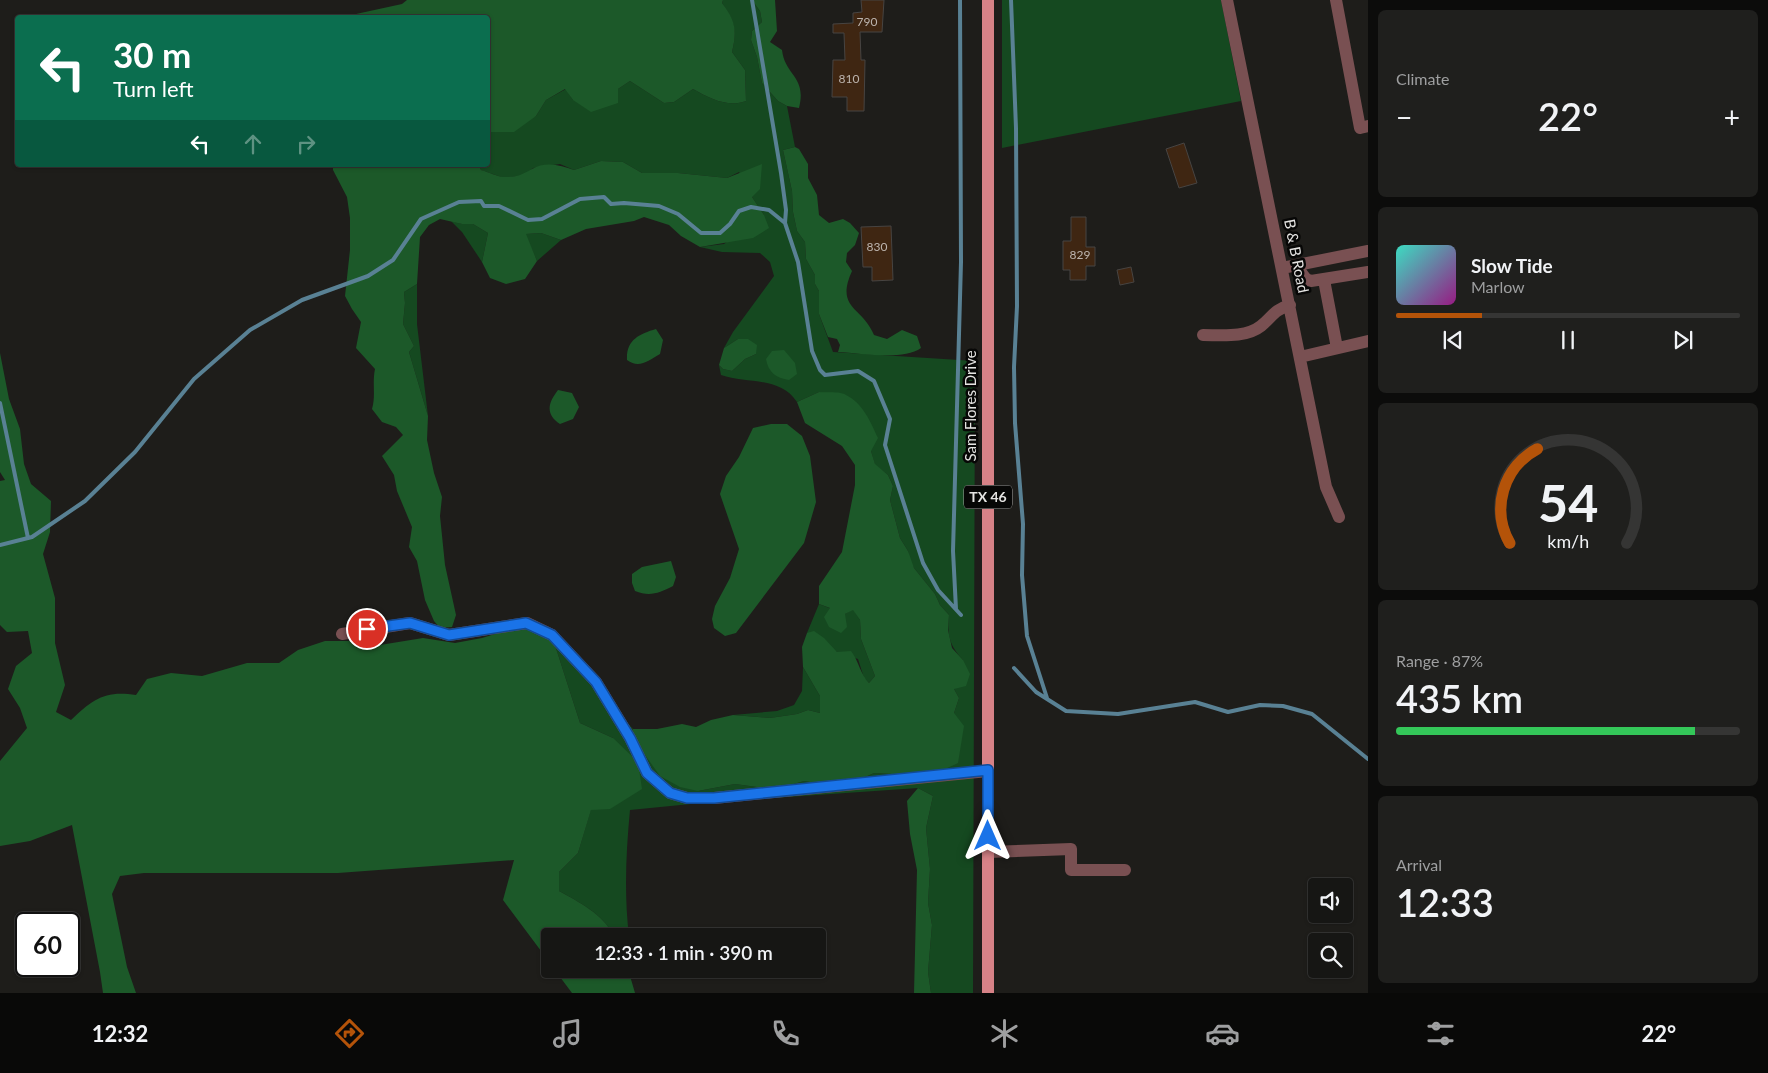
<!DOCTYPE html>
<meta charset="utf-8">
<style>
body{margin:0;font-family:Lato,sans-serif;background:#1f1f1d;color:#f1f3f6;height:100vh;display:flex;flex-direction:column;font-size:19px;white-space:nowrap}
*{box-sizing:border-box;margin:0}
p{font-size:16px;color:#9e9fa0}
.icon{flex:none;width:28px;height:28px;fill:none;stroke:currentColor;stroke-width:2;stroke-linecap:round;stroke-linejoin:round}
.map{position:relative;flex:1;overflow:hidden}
.panel{display:flex;flex-direction:column;gap:10px;padding:10px;background:#0c0c0b;width:400px}
.panel>*{flex:none}
.hud{position:absolute;left:15px;top:15px;width:475px;height:152px;border-radius:5px;box-shadow:0 1px 4px #0004,0 0 0 1px #353534;background:#0b6e4f;color:#fff;overflow:hidden}
.buttons{position:absolute;left:1308px;top:878px;display:grid;gap:10px}
.buttons a{display:grid;place-items:center;width:45px;height:45px;border-radius:5px;background:#161614;box-shadow:0 1px 4px #0004,0 0 0 1px #353534;font-size:25px}
.speed{position:absolute;left:15px;top:912px;display:flex;gap:10px;font-size:25px;font-weight:700;text-align:center}
.speed>*{display:grid;place-content:center;width:65px;height:65px;border-radius:50%;background:#161614;box-shadow:0 1px 4px #0004,0 0 0 1px #353534;line-height:1}
.speed .limit{border:2px solid #111;border-radius:8px;background:#fff;color:#111}
.pin{position:absolute;display:grid;place-items:center;width:42px;height:42px;color:#fff;margin:-21px;border:2px solid #fff;border-radius:50%;box-shadow:0 1px 5px #0007}
.me{position:absolute;width:55px;margin:-28px;rotate:0deg;stroke-linejoin:round;filter:drop-shadow(0 0 4px #0008)}
.turn{display:flex;align-items:center;gap:18px;height:105px;padding:0 15px;font-size:22px}
.turn .icon{width:65px;height:65px;stroke-width:2.5}
.turn b{display:block;font-size:35px;line-height:42px}
.lanes{display:flex;align-items:center;height:48px;padding:0 15px;background:#0003;justify-content:center;gap:25px;direction:ltr}
.lanes .off{opacity:.35}
.big{font-size:38px;font-weight:600;line-height:1.1}
.panel .widget{flex:1;display:flex;flex-direction:column;justify-content:center;gap:8px;min-width:0;padding:0 18px;border-radius:8px;background:#1f1f1d}
.panel .dial{align-items:center;gap:0}
.dial svg{height:130px;overflow:visible;fill:none;stroke:#353534;stroke-width:7;stroke-linecap:round;text-anchor:middle}
.dial text{fill:#f1f3f6;stroke:none}
.song{display:flex;align-items:center;gap:15px}
.cover{width:60px;height:60px;border-radius:8px;background:linear-gradient(135deg,hsl(170 70% 55%),hsl(310 70% 35%))}
.played{height:5px;border-radius:2px;background:linear-gradient(90deg,#b45309 25%,#353534 25%)}
.keys{display:flex;justify-content:space-around;direction:ltr}
.heat{display:flex;justify-content:space-between;align-items:center;font-size:28px;direction:ltr}
.charge{height:8px;border-radius:4px;background:linear-gradient(90deg,#34c759 87%,#353534 0)}
.trip{position:absolute;left:541px;top:928px;width:285px;height:50px;border-radius:5px;background:#161614;box-shadow:0 1px 4px #0004,0 0 0 1px #353534;font-weight:600;line-height:50px;text-align:center}
.tabs{display:flex;height:80px;justify-content:space-around;align-items:center;background:#090908;color:#9e9fa0}
.tabs .icon{width:35px;height:35px}
.tabs .selected{color:#b45309}
.tabs b{font-size:22px;color:#f1f3f6}
main{display:flex;flex:1;min-height:0}
.map>svg:first-child{display:block}
.green{fill:#154920}
.forest{fill:#1c5929}
.lines{fill:none;stroke-linecap:round;stroke-linejoin:round}
.stream{stroke:#598194;stroke-width:4}
.building{fill:#3f2612;stroke:#474442}
.minor{stroke:#795052;stroke-width:12}
.major{stroke:#d78287;stroke-width:12}
.route-casing{stroke:#114b97;stroke-width:12}
.route{stroke:#1a73e8;stroke-width:9}
.labels{text-anchor:middle;stroke-width:5;stroke-linejoin:round;paint-order:stroke}
.number-label{font-size:12px;fill:#bcb4ae}
.shield{fill:#070706;stroke:#a2a2a0;stroke-width:1}
.shield-label{font-size:14px;font-weight:bold;fill:#e5e4e2}
.street-label{font-size:15px;fill:#e5e4e2;stroke:#070706}
</style>
<main>
<div class="map">
<svg width="1368" height="993" viewBox="0 0 1368 993">
<rect width="100%" height="100%" fill="#1e1d1a"/>
<!-- green -->
<path class="green" d="M 723,0 L 752,0 L 760,11 L 762,22 L 752,31 L 751,40 L 757,57 L 762,83 L 778,101 L 787,106 L 795,147 L 783,150 L 792,191 L 793,212 L 797,231 L 805,242 L 806,259 L 815,275 L 815,284 L 819,291 L 819,314 L 833,352 L 975,361 L 973,993 L 931,993 L 928,972 L 932,925 L 928,903 L 930,869 L 926,828 L 933,796 L 918,788 L 701,803 L 630,810 C 626,852 624,894 629,936 L 614,936 C 603,914 579,902 559,891 L 559,872 L 578,853 L 591,809 L 610,809 L 613,738 L 580,723 L 554,642 L 633,729 L 633,738 L 698,791 L 735,784 L 764,788 L 787,786 L 804,781 L 821,784 L 861,779 L 874,773 L 891,774 L 899,779 L 954,713 L 959,698 L 954,689 L 963,660 C 949,645 947,635 949,615 L 940,605 L 935,594 L 914,568 L 909,559 L 908,551 L 900,538 L 890,500 L 893,486 L 888,475 L 875,465 L 871,451 L 819,392 L 797,402 C 780,376 747,384 721,375 L 719,365 L 723,369 L 732,371 L 745,359 L 756,354 L 738,339 L 724,348 L 733,332 L 774,276 L 770,262 L 760,253 L 722,252 L 700,247 L 724,244 L 764,215 L 752,197 L 739,172 L 727,178 L 678,173 L 642,173 L 623,162 L 601,161 L 574,170 L 560,164 L 533,168 L 525,175 L 504,178 L 481,170 L 479,165 L 488,165 L 488,131 L 536,116 L 546,100 L 566,89 L 573,100 L 618,89 L 630,81 L 664,103 L 674,102 L 693,89 C 709,98 728,108 746,101 L 745,70 L 732,52 C 737,31 735,21 722,3 Z
M 1002,0 L 1221,0 L 1241,101 L 1002,148 Z
M 451,221 L 462,224 L 473,224 L 488,233 L 482,262 L 462,232 Z
M 541,233 L 561,240 L 537,261 L 525,234 Z
M 417,284 L 417,324 L 428,416 L 409,352 L 414,346 L 403,324 L 405,303 L 404,292 Z
M 819,604 L 845,614 L 853,609 L 860,620 L 861,639 L 875,676 L 869,683 L 864,678 L 858,659 L 837,652 L 807,633 Z
M 803,667 L 820,696 L 820,713 L 808,710 L 797,714 L 770,718 L 733,715 L 777,711 L 794,705 L 802,691 Z"/>
<!-- forest -->
<path class="forest" d="M 407,0 L 723,0 L 722,3 C 736,21 737,31 732,52 L 745,70 L 746,101 C 728,108 709,98 693,89 L 674,102 L 664,103 L 630,81 L 618,89 L 618,103 L 591,112 L 573,100 L 565,89 L 546,100 L 536,116 L 514,132 L 488,132 L 488,133 L 488,18 L 351,17 L 356,14 L 402,4 Z
M 752,0 L 775,0 L 777,31 L 770,42 L 782,50 C 785,76 807,76 799,108 L 787,106 L 778,101 L 762,83 L 757,57 L 751,40 L 752,31 L 762,22 L 760,11 Z
M 795,147 L 799,149 L 808,164 L 808,178 L 817,195 L 819,215 L 829,223 L 843,219 L 850,223 L 859,233 L 855,245 L 847,253 L 846,262 L 852,271 C 835,309 862,306 874,335 L 887,339 L 902,330 L 917,336 L 921,348 C 903,361 861,353 838,352 L 840,345 L 837,339 L 828,337 L 819,314 L 819,291 L 815,284 L 815,275 L 806,259 L 805,242 L 797,231 L 793,212 L 792,191 L 783,150 Z
M 601,161 L 623,162 L 642,173 L 678,173 L 727,178 L 762,164 L 760,189 L 752,197 L 764,215 L 769,228 L 753,238 L 700,247 L 681,236 L 669,225 L 644,217 L 634,221 L 586,229 L 561,240 L 541,233 L 526,234 L 537,261 L 525,279 L 506,284 L 490,278 L 482,262 L 488,233 L 473,224 L 462,224 L 440,219 L 429,225 L 420,237 L 417,284 L 404,292 L 405,303 L 403,324 L 414,346 L 409,352 L 428,416 L 427,440 L 434,473 L 442,497 L 440,516 L 445,565 L 456,615 L 452,627 L 440,628 L 434,621 L 425,600 L 417,561 L 409,547 L 412,527 L 397,491 L 394,475 L 382,456 L 403,435 L 396,427 L 382,422 L 372,409 C 376,396 372,383 375,369 L 356,348 L 361,322 L 352,309 L 345,296 L 350,250 L 350,218 L 347,197 L 333,170 L 333,165 L 479,165 L 481,170 C 489,172 499,178 507,177 C 518,177 523,174 532,169 C 545,161 561,165 574,170 Z
M 656,329 L 663,340 L 660,354 C 648,361 639,369 627,360 C 626,340 639,334 656,329 Z
M 738,339 L 748,339 L 757,345 L 756,354 L 745,359 L 732,371 L 723,369 L 719,365 L 724,348 Z
M 784,350 L 795,363 L 797,374 L 789,380 C 776,378 768,372 766,359 L 772,351 Z
M 0,353 L 9,399 L 20,429 L 24,464 L 31,484 L 51,501 L 50,532 L 43,554 L 55,598 L 55,643 L 65,685 L 56,712 L 71,720 C 93,699 105,690 136,695 L 147,679 L 171,673 L 202,676 L 247,663 L 279,663 L 298,650 L 325,641 L 354,641 L 380,645 L 423,638 L 455,643 L 482,638 L 527,624 L 554,642 L 580,723 L 613,738 L 638,762 L 642,789 L 610,809 L 591,810 L 578,853 L 559,872 L 559,891 C 579,902 603,914 614,936 L 550,936 L 550,963 L 503,900 L 514,860 L 338,873 L 144,873 L 120,876 L 112,894 L 127,967 L 136,993 L 103,993 L 100,972 L 72,825 L 30,841 L 0,846 L 0,761 L 27,728 L 20,708 L 8,689 L 16,666 L 32,653 L 28,631 L 7,632 L 0,625 L 0,481 L 5,480 L 0,472 Z
M 558,390 L 572,393 L 579,407 L 573,419 L 560,424 C 545,414 548,403 558,390 Z
M 819,392 C 827,393 840,391 846,395 C 863,403 871,423 878,438 L 871,451 L 875,464 L 888,475 L 893,486 L 890,500 L 900,538 L 908,551 L 914,568 L 935,594 L 940,605 L 949,615 L 948,630 L 952,648 L 963,660 L 970,674 L 966,686 L 954,689 L 959,698 L 954,713 L 964,726 L 958,763 L 939,772 L 899,779 L 891,774 L 874,773 L 861,779 L 821,784 L 804,781 L 787,786 L 764,788 L 735,784 L 698,791 L 680,787 L 660,776 L 633,738 L 633,729 L 657,729 L 682,724 L 696,727 L 711,720 L 733,715 L 770,718 L 797,714 L 808,710 L 820,713 L 820,696 L 803,667 L 802,647 L 807,633 L 814,631 L 824,638 L 837,652 L 851,651 C 859,661 860,674 869,683 L 875,676 L 861,639 L 860,620 L 853,610 L 845,614 L 847,627 L 841,633 L 829,627 L 824,617 L 830,608 L 819,604 L 819,586 L 842,552 L 855,485 L 855,465 L 842,446 L 805,423 L 797,402 Z
M 771,424 L 787,424 L 802,436 L 810,456 L 816,502 L 804,543 L 736,633 L 725,636 L 714,628 L 712,619 L 715,606 L 730,578 L 739,549 L 720,494 L 726,476 L 739,457 L 753,428 Z
M 671,561 L 676,577 L 673,586 C 659,593 650,597 635,591 L 632,583 L 632,574 L 642,567 Z
M 918,788 L 933,796 L 926,828 L 930,869 L 928,903 L 932,925 L 928,972 L 931,993 L 914,993 L 917,870 L 910,834 L 907,801 Z
M 554,969 L 628,969 L 635,993 L 572,993 Z"/>
<g class="lines">
<!-- stream -->
<path class="stream" d="M 752,0 L 781,173 L 786,210 L 785,223 L 798,262 L 812,351 L 820,370 L 825,375 L 858,371 L 874,381 L 890,419 L 885,445 L 923,563 L 938,590 L 961,615
M 1011,0 L 1016,128 L 1017,306 L 1014,367 L 1015,423 L 1023,524 L 1022,575 L 1027,636 L 1047,698
M 0,403 L 28,538
M 0,545 L 32,537 L 85,501 L 135,452 L 194,379 L 250,330 L 302,300 L 368,276 L 393,260 L 421,219 L 459,202 L 481,201 L 484,206 L 499,206 L 528,220 L 542,219 L 580,199 L 604,197 L 611,204 L 624,203 L 659,206 L 678,214 L 701,233 L 720,233 L 730,224 L 739,211 L 751,207 L 769,210 L 785,223
M 956,609 L 953,551 L 961,262 L 960,0
M 1014,668 L 1036,692 L 1066,711 L 1118,714 L 1195,702 L 1228,712 L 1260,705 L 1283,706 L 1312,714 L 1368,759"/>
</g>
<!-- building -->
<path class="building" d="M 861,0 L 884,0 L 882,32 L 860,32 L 861,60 L 865,60 L 864,111 L 847,111 L 847,97 L 832,97 L 833,60 L 845,60 L 844,33 L 833,33 L 833,24 L 853,23 L 853,13 L 862,12 Z
M 1184,143 L 1197,183 L 1179,188 L 1166,149 Z
M 1071,217 L 1086,217 L 1086,247 L 1095,247 L 1095,266 L 1086,266 L 1086,280 L 1070,280 L 1070,270 L 1063,270 L 1063,241 L 1071,241 Z
M 891,226 L 893,280 L 872,281 L 872,267 L 863,267 L 861,227 Z
M 1131,267 L 1134,282 L 1120,285 L 1117,270 Z"/>
<g class="lines">
<!-- minor -->
<path class="minor" d="M 1227,0 L 1326,487 L 1339,517
M 1336,0 L 1360,128 L 1368,126
M 1296,266 L 1306,279 L 1311,281 L 1368,272
M 1282,268 L 1368,251
M 1324,280 L 1337,348
M 1203,335 C 1221,335 1246,338 1261,326 C 1273,316 1274,310 1290,305
M 1300,357 L 1368,341
M 342,634 L 410,623 L 449,635 L 527,623 L 552,635 L 596,682 L 630,738 L 647,773 L 670,793 L 687,798 L 714,798 L 988,771
M 988,852 L 1071,849 L 1071,870 L 1125,870"/>
<!-- major -->
<path class="major" d="M 988,993 L 988,0"/>
</g>
<g class="lines">
<!-- route casing -->
<g class="route-casing">
<path id="route" d="M 367,629 L 410,623 L 449,635 L 526,623 L 552,635 L 596,682 L 630,738 L 647,773 L 670,793 L 687,798 L 714,798 L 988,770 L 988,836"/>
</g>
<!-- route -->
<use href="#route" class="route"/>
</g>
<g class="labels">
<!-- number labels -->
<g class="number-label">
<text x="867" y="26">790</text>
<text x="849" y="83">810</text>
<text x="877" y="251">830</text>
<text x="1080" y="259">829</text>
</g>
<!-- shield labels -->
<rect class="shield" x="964" y="485.5" width="48" height="23" rx="4"/>
<g class="shield-label">
<text x="988" y="502">TX 46</text>
</g>
<!-- street labels -->
<g class="street-label">
<text transform="translate(1296 256) rotate(79)" y="5">B &amp; B Road</text>
<text transform="translate(971 406) rotate(-90)" y="5">Sam Flores Drive</text>
</g>
</g>
</svg>
<div class="buttons">
<a><svg class="icon" aria-label="sound" viewBox="0 0 24 24"><path d="M4 9h4l5-4v14l-5-4H4zM17 9q2 3 0 6"/></svg></a>
<a><svg class="icon" aria-label="search" viewBox="0 0 24 24"><circle cx="10" cy="10" r="6"/><path d="M15 15l6 6"/></svg></a>
</div>
<div class="speed"><div class="limit">60</div></div>
<div class="pin" style="left:367px;top:629px;background:#d93025"><svg class="icon" aria-label="arrive" viewBox="0 0 24 24"><path d="M6 21V4h12l-3 4 3 4H6"/></svg></div>
<svg class="me" style="left:988px;top:836px" viewBox="-20 -20 40 40"><path d="M0-17L14 15 0 8-14 15z" fill="#1a73e8" stroke="#fff" stroke-width="4"/></svg>
<div class="trip">12:33 · 1 min · 390 m</div>
<div class="hud">
<div class="turn"><svg class="icon" aria-label="left" viewBox="0 0 24 24"><path d="M17 20v-9H6M10 6l-5 5 5 5"/></svg><div><b>30 m</b>Turn left</div></div>
<div class="lanes"><svg class="icon" aria-label="left" viewBox="0 0 24 24"><path d="M17 20v-9H6M10 6l-5 5 5 5"/></svg><svg class="icon off" aria-label="ahead" viewBox="0 0 24 24"><path d="M12 20V5M6 11l6-6 6 6"/></svg><svg class="icon off" aria-label="right" viewBox="0 0 24 24"><path d="M7 20v-9h11M14 6l5 5-5 5"/></svg></div>
</div>
</div>
<section class="panel">
<div class="widget"><p>Climate</p>
<div class="heat"><a>−</a><b class="big">22°</b><a>+</a></div>
</div>
<div class="widget">
<div class="song"><i class="cover"></i><div><b>Slow Tide</b><p>Marlow</p></div></div>
<div class="played"></div>
<div class="keys"><svg class="icon" aria-label="previous" viewBox="0 0 24 24"><path d="M18 5L8 12l10 7zM5 5v14"/></svg><svg class="icon" aria-label="pause" viewBox="0 0 24 24"><path d="M8 5v14M16 5v14"/></svg><svg class="icon" aria-label="next" viewBox="0 0 24 24"><path d="M6 5l10 7-10 7zM19 5v14"/></svg></div>
</div>
<div class="widget dial"><svg viewBox="0 0 100 80">
<path d="M14 69A42 42 0 1 1 86 69"/>
<path d="M14 69A42 42 0 0 1 31 11" stroke="#b45309"/>
<text x="50" y="56" font-size="32" font-weight="700">54</text>
<text x="50" y="72" font-size="11">km/h</text>
</svg></div>
<div class="widget"><p>Range · 87%</p><b class="big">435 km</b><div class="charge"></div></div>
<div class="widget"><p>Arrival</p><b class="big">12:33</b></div>
</section>
</main>
<nav class="tabs">
<b>12:32</b>
<svg class="icon selected" aria-label="directions" viewBox="0 0 24 24"><path d="M12 3l9 9-9 9-9-9zM9 14v-3h6M13 9l2 2-2 2"/></svg>
<svg class="icon" aria-label="music" viewBox="0 0 24 24"><path d="M9 18V5l10-2v13"/><circle cx="6" cy="18" r="3"/><circle cx="16" cy="16" r="3"/></svg>
<svg class="icon" aria-label="phone" viewBox="0 0 24 24"><path d="M5 4h4l2 5-3 2q2 4 5 5l2-3 5 2v4C11 20 4 13 5 4z"/></svg>
<svg class="icon" aria-label="climate" viewBox="0 0 24 24"><path d="M12 3v18M4 7l16 10M4 17L20 7"/></svg>
<svg class="icon" aria-label="car" viewBox="0 0 24 24"><path d="M5 17H2v-5l4-1 3-4h7l3 4 3 1v5h-3M9 17h6M6 11h13"/><circle cx="7" cy="17" r="2"/><circle cx="17" cy="17" r="2"/></svg>
<svg class="icon" aria-label="filters" viewBox="0 0 24 24"><path d="M4 7h16M4 17h16"/><circle cx="9" cy="7" r="2"/><circle cx="15" cy="17" r="2"/></svg>
<b>22°</b>
</nav>
